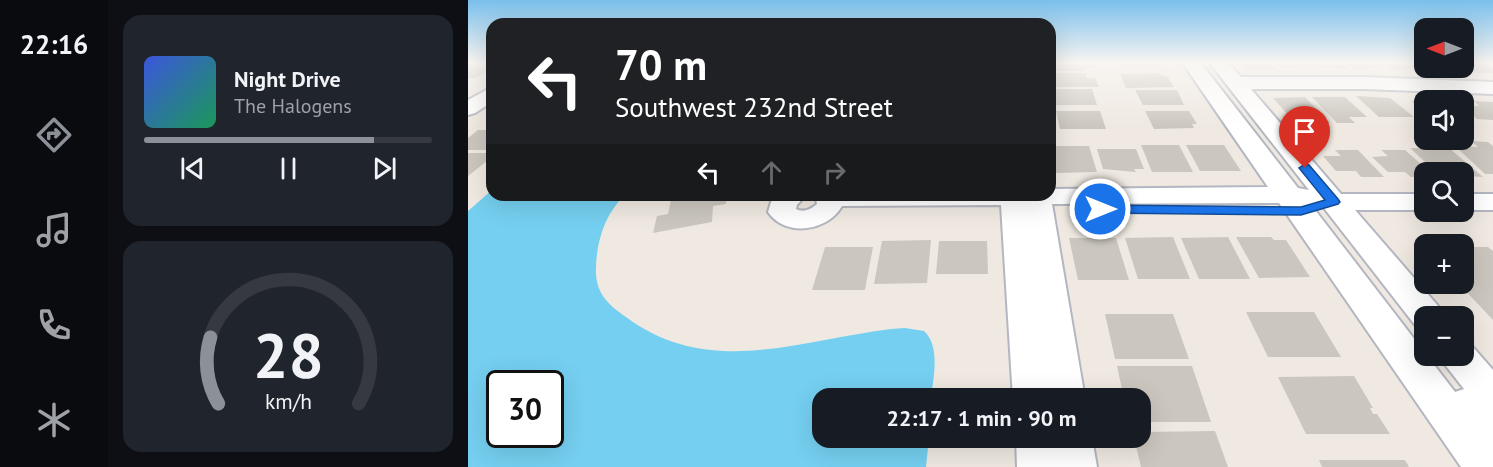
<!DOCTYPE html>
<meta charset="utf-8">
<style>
body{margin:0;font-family:"PT Sans",sans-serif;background:#20242c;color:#f1f3f6;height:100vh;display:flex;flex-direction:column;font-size:22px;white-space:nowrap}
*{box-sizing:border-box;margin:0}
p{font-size:20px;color:#9ea1a6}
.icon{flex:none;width:33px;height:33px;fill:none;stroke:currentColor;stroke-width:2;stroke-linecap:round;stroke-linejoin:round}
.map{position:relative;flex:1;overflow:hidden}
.side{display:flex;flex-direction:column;gap:15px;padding:15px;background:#0d0f14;width:360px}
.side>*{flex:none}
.top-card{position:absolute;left:18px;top:18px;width:570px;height:183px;border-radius:18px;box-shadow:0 6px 24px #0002;background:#202124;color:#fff;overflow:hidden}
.needle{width:39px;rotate:270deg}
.controls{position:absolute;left:946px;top:18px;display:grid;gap:12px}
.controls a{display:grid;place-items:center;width:60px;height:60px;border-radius:12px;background:#171b24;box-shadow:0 6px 24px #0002;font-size:30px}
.speed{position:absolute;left:18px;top:370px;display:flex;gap:12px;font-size:30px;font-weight:700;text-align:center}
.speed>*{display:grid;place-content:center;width:78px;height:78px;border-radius:50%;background:#171b24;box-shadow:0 6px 24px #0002;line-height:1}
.speed .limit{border:3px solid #111;border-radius:9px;background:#fff;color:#111}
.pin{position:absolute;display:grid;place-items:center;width:51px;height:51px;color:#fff;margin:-62px -26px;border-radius:50% 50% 50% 0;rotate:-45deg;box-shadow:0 0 6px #0007}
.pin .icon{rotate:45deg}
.me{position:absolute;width:66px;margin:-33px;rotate:90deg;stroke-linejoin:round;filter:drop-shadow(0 0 4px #0008)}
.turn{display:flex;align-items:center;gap:21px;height:126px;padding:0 30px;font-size:27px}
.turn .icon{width:78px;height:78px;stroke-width:2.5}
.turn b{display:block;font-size:42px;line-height:51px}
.lanes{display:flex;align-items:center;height:57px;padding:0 30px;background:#0003;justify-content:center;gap:30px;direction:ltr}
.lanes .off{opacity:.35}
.side .widget{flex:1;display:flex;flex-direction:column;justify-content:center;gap:9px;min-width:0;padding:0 21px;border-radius:18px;background:#20242c}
.side .dial{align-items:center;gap:0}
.dial svg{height:156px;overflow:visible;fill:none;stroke:#363941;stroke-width:7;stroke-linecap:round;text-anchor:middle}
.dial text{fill:#f1f3f6;stroke:none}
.song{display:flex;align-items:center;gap:18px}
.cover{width:72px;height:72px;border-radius:9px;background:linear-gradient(135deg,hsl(230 70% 55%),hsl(150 70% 35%))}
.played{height:6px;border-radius:3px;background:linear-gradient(90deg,#8c9099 80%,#363941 80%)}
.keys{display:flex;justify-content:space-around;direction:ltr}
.trip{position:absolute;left:344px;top:388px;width:339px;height:60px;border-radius:18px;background:#171b24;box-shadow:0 6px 24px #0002;font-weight:800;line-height:60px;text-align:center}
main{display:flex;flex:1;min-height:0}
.menu{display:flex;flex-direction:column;width:108px;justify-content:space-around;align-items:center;background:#090b0e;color:#9ea1a6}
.menu .icon{width:42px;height:42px}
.menu .selected{color:#8c9099}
.menu b{font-size:27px;color:#f1f3f6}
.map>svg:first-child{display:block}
.water{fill:#75cff0;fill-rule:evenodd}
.building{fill:#cbc7bf}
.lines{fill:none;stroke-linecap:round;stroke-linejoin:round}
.street-casing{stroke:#b4b7c1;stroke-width:4}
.street{fill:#fff;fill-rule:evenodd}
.route{fill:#1a73e8;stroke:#114b97;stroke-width:1.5}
</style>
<main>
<nav class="menu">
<b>22:16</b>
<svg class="icon selected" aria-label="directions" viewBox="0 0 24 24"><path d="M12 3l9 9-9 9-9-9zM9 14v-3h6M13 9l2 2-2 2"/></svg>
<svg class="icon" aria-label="music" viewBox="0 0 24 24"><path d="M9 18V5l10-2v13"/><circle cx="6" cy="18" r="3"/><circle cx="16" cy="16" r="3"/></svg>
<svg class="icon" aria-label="phone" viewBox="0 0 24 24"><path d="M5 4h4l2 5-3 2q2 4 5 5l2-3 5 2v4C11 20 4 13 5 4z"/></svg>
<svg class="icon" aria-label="climate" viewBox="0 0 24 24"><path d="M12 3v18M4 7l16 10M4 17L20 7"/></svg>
</nav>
<section class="side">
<div class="widget">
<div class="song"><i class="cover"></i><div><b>Night Drive</b><p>The Halogens</p></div></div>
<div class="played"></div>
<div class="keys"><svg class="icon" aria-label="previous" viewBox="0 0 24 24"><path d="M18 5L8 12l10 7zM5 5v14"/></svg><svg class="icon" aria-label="pause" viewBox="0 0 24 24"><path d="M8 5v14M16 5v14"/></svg><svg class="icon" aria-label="next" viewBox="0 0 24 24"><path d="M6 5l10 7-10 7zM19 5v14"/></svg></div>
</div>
<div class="widget dial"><svg viewBox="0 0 100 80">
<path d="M14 69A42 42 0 1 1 86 69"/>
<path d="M14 69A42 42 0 0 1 10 35" stroke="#8c9099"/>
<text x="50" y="56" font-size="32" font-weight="700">28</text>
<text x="50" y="72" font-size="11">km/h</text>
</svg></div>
</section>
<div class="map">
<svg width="1025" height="467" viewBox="0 0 1025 467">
<rect width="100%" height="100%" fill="#efe9e1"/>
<!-- water -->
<path class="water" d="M 24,190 L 24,195 L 157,195 C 136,214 127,246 128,274 C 129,295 142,306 158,317 C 241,379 332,340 423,329 L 437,328 L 456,331 C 473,347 465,378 463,399 L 354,399 L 354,438 L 461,438 L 458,467 L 0,467 L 0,211 ZM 32,384 L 82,384 L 82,435 L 32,435 Z"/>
<!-- building -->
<path class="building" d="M 582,62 L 632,62 L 633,64 L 626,64 L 627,68 L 616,68 L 617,71 L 582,71 Z
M 653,62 L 691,62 L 694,67 L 656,67 Z
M 771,62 L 801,62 L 808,69 L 778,69 Z
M 807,62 L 837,62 L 843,67 L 813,68 Z
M 843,62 L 873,62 L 881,69 L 848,67 Z
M 877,62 L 908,62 L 915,67 L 886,69 Z
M 914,62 L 942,62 L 950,68 L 924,70 Z
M 948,62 L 957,62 L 957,68 L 973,68 L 980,73 L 960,72 Z
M 996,62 L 1016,62 L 1025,69 L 1025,73 L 996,72 L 991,68 L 996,68 Z
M 0,65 L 24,65 L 24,68 L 8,78 L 0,78 Z
M 582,73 L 618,73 L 619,78 L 627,78 L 631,87 L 583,87 Z
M 692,73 L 695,76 L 699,76 L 706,87 L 658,88 L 652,74 Z
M 583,89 L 624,89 L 629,105 L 586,105 Z
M 667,90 L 709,90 L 716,105 L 675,105 Z
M 888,96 L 922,98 L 946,117 L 911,117 Z
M 837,97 L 862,123 L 846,123 L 841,118 L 823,118 L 805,98 Z
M 844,97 L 877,97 L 899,117 L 881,117 L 887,123 L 869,123 Z
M 943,101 L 957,102 L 957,114 Z
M 1006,101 L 1025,102 L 1025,120 L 1009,119 L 996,107 L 996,105 L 1011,106 Z
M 588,111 L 632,111 L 638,129 L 592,129 Z
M 677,111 L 721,111 L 729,124 L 724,124 L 726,128 L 686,129 Z
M 10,130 L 24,130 L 24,150 L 0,150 L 0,138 Z
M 1003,141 L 1020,142 L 1025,146 L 1025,174 L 1017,174 L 987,146 L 1010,147 Z
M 673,145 L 711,145 L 725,172 L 684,172 Z
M 718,145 L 756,145 L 773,171 L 732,171 Z
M 583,146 L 621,146 L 629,172 L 588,173 Z
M 942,148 L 981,148 L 1015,177 L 997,176 L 996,172 L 968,172 Z
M 629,149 L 668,149 L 676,169 L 666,169 L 668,172 L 635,169 Z
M 867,150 L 890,150 L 916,177 L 893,177 L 888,171 L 868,171 L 855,156 L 873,156 Z
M 913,150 L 937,150 L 962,172 L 957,172 L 957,177 L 943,177 L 937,172 L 920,172 L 904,157 L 920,156 Z
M 0,153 L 24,153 L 24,157 L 0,176 Z
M 233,195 L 258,195 L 258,204 L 245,206 L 244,222 L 185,233 L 189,216 L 200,214 L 203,200 Z
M 705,237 L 722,279 L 670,279 L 657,238 Z
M 760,237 L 782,279 L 731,279 L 713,238 Z
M 768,237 L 803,237 L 806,240 L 818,240 L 842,277 L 791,278 Z
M 601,238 L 648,238 L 661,280 L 610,280 Z
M 463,240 L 459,283 L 406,284 L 414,241 Z
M 471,241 L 519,241 L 520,274 L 468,274 Z
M 357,247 L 405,247 L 397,290 L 344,290 Z
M 996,247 L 1020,247 L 1025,251 L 1025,320 L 991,284 L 996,284 Z
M 778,312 L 846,312 L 873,357 L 800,357 Z
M 637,314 L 705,314 L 721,359 L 647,359 Z
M 649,366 L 724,366 L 743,422 L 672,422 L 672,399 L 656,399 Z
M 886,376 L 905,408 L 902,408 L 905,414 L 909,414 L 922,434 L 838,434 L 810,377 Z
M 747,431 L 760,467 L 673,467 L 666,438 L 672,438 L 672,432 Z
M 851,460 L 937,460 L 941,467 L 854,467 Z"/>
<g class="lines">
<!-- street casing -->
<g class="street-casing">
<path id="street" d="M 714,62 L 732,62 L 830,188 L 841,190 L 741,62 L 759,62 L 773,77 L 897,77 L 1025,82 L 1025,94 L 897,89 L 783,89 L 873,194 L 957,194 L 957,210 L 887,210 L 971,307 L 975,316 L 957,316 L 957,328 L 947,325 L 856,208 L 844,206 L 987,392 L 996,389 L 978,366 L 973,356 L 996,356 L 996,343 L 1004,346 L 1025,370 L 1025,467 L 993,467 L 811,203 L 584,204 L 617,399 L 545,399 L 533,205 L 374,206 C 360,231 318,238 300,212 L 303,202 L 308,195 L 338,195 L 329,205 L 328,209 C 336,213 343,209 349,204 L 347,195 L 582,195 L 582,189 L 800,187 Z
M 24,87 L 24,102 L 7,113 L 0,115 L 0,100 Z
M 996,194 L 1025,194 L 1025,210 L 996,210 Z
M 548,438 L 624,438 L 629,467 L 549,467 Z"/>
</g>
<!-- street -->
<use href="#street" class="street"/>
</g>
<!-- sky -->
<linearGradient id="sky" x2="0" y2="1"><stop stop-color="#7abfeb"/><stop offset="0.49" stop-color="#f8f5f2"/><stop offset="1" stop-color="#f8f5f2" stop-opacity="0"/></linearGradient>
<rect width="1025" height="127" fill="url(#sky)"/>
<!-- route -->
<path class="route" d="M 837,164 L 841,165 L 870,199 L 872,202 L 870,204 L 833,215 L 632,213 L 626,209 L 632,205 L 833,207 L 857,200 L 831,168 Z"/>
</svg>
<div class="controls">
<a><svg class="needle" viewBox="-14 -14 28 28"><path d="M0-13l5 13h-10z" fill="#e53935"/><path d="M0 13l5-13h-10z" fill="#9ea1a6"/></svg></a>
<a><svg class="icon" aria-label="sound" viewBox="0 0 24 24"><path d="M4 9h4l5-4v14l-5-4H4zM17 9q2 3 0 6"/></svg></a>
<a><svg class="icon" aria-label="search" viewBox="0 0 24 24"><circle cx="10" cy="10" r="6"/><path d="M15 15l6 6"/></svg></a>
<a>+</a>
<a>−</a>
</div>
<div class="speed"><div class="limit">30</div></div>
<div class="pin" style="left:837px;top:168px;background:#d93025"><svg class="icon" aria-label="arrive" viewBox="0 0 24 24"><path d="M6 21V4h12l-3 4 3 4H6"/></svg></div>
<svg class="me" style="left:632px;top:209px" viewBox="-20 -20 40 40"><circle r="17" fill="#1a73e8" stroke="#fff" stroke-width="3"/><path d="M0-11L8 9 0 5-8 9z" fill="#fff"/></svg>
<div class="trip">22:17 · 1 min · 90 m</div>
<div class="top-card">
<div class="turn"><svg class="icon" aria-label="left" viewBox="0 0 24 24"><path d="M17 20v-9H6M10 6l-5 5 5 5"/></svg><div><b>70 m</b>Southwest 232nd Street</div></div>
<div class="lanes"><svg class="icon" aria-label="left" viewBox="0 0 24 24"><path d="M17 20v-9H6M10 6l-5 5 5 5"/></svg><svg class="icon off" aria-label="ahead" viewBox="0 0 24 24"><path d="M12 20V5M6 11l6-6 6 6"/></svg><svg class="icon off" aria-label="right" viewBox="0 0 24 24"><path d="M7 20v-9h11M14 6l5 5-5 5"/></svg></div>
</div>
</div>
</main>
